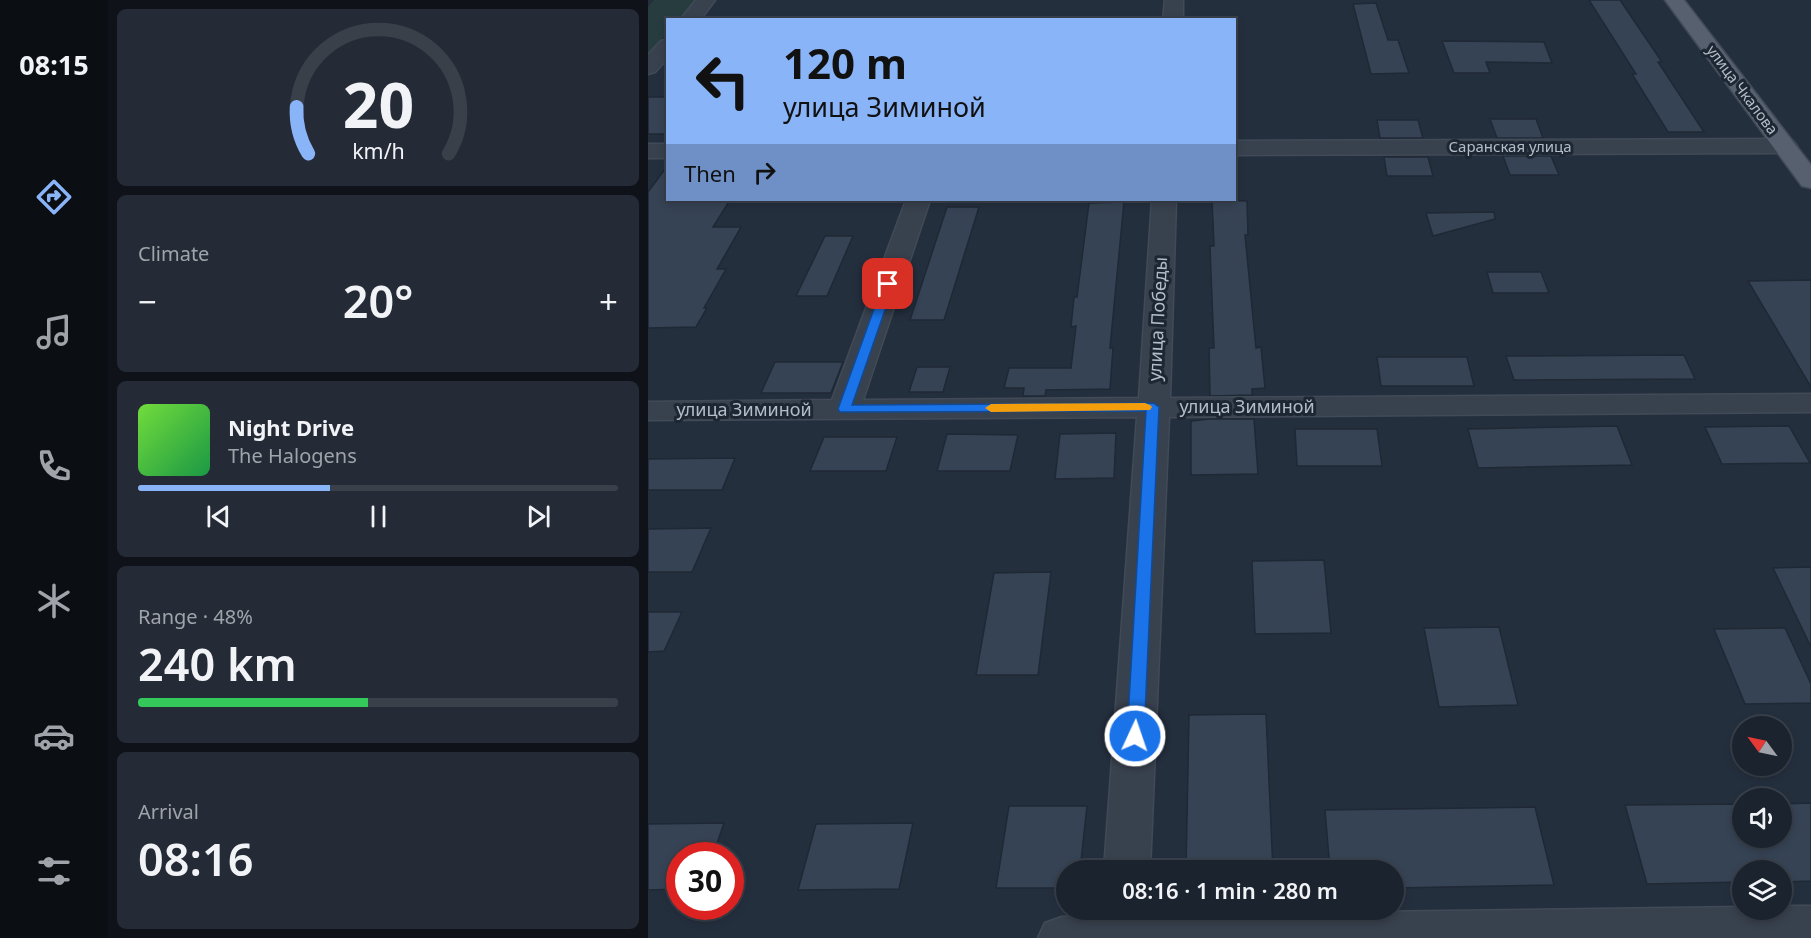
<!DOCTYPE html>
<meta charset="utf-8">
<style>
body{margin:0;font-family:"Noto Sans",sans-serif;background:#242b36;color:#f1f3f6;height:100vh;display:flex;flex-direction:column;font-size:22px;white-space:nowrap}
*{box-sizing:border-box;margin:0}
p{font-size:20px;color:#a0a4aa}
.icon{flex:none;width:33px;height:33px;fill:none;stroke:currentColor;stroke-width:2;stroke-linecap:round;stroke-linejoin:round}
.map{position:relative;flex:1;overflow:hidden}
.panel{display:flex;flex-direction:column;gap:9px;padding:9px;background:#0f1319;width:540px}
.panel>*{flex:none}
.banner{position:absolute;left:18px;top:18px;width:570px;height:183px;border-radius:0px;box-shadow:0 3px 9px #0003,0 0 0 2px #39404a;background:#8ab4f8;color:#111;overflow:hidden}
.needle{width:39px;rotate:303deg}
.tools{position:absolute;left:1084px;top:716px;display:grid;gap:12px}
.tools a{display:grid;place-items:center;width:60px;height:60px;border-radius:50%;background:#1b232e;box-shadow:0 3px 9px #0003,0 0 0 2px #39404a;font-size:30px}
.speed{position:absolute;left:18px;top:842px;display:flex;gap:12px;font-size:30px;font-weight:700;text-align:center}
.speed>*{display:grid;place-content:center;width:78px;height:78px;border-radius:50%;background:#1b232e;box-shadow:0 3px 9px #0003,0 0 0 2px #39404a;line-height:1}
.speed .limit{border:9px solid #d22;background:#fff;color:#111}
.pin{position:absolute;display:grid;place-items:center;width:51px;height:51px;color:#fff;margin:-26px;border-radius:12px;box-shadow:0 3px 9px #0006}
.me{position:absolute;width:66px;margin:-33px;rotate:3deg;stroke-linejoin:round;filter:drop-shadow(0 0 4px #0008)}
.turn{display:flex;align-items:center;gap:21px;height:126px;padding:0 18px;font-size:27px}
.turn .icon{width:78px;height:78px;stroke-width:2.5}
.turn b{display:block;font-size:42px;line-height:51px}
.then{display:flex;align-items:center;height:57px;padding:0 18px;background:#0003;gap:12px;font-size:22px}
.big{font-size:45px;font-weight:600;line-height:1.1}
.panel .card{flex:1;display:flex;flex-direction:column;justify-content:center;gap:9px;min-width:0;padding:0 21px;border-radius:9px;background:#242b36}
.panel .dial{align-items:center;gap:0}
.dial svg{height:156px;overflow:visible;fill:none;stroke:#39404a;stroke-width:7;stroke-linecap:round;text-anchor:middle}
.dial text{fill:#f1f3f6;stroke:none}
.song{display:flex;align-items:center;gap:18px}
.cover{width:72px;height:72px;border-radius:9px;background:linear-gradient(135deg,hsl(100 70% 55%),hsl(140 70% 35%))}
.played{height:6px;border-radius:3px;background:linear-gradient(90deg,#8ab4f8 40%,#39404a 40%)}
.keys{display:flex;justify-content:space-around;direction:ltr}
.heat{display:flex;justify-content:space-between;align-items:center;font-size:33px;direction:ltr}
.charge{height:9px;border-radius:4px;background:linear-gradient(90deg,#34c759 48%,#39404a 0)}
.trip{position:absolute;left:408px;top:860px;width:348px;height:60px;border-radius:30px;background:#1b232e;box-shadow:0 3px 9px #0003,0 0 0 2px #39404a;font-weight:600;line-height:60px;text-align:center}
main{display:flex;flex:1;min-height:0}
.tab-bar{display:flex;flex-direction:column;width:108px;justify-content:space-around;align-items:center;background:#0b0e12;color:#a0a4aa}
.tab-bar .icon{width:42px;height:42px}
.tab-bar .current{color:#8ab4f8}
.tab-bar b{font-size:27px;color:#f1f3f6}
.map>svg:first-child{display:block}
.green{fill:#263c3f}
.building{fill:#364354;stroke:#1f2835;stroke-width:1.5}
.lines{fill:none;stroke-linecap:round;stroke-linejoin:round}
.minor-casing{stroke:#414a57;stroke-width:3}
.major-casing{stroke:#414a57;stroke-width:3}
.minor{fill:#38414e;fill-rule:evenodd}
.major{fill:#56606e;fill-rule:evenodd}
.route{fill:#1a73e8;stroke:#114b97;stroke-width:1.5}
.slow{fill:#f59e0b}
.labels{text-anchor:middle;stroke-width:6;stroke-linejoin:round;paint-order:stroke}
.far-street-label{font-size:15px;fill:#b4bcc9;stroke:#1d2633}
.street-label{font-size:18px;fill:#b4bcc9;stroke:#1d2633}
</style>
<main>
<nav class="tab-bar">
<b>08:15</b>
<svg class="icon current" aria-label="directions" viewBox="0 0 24 24"><path d="M12 3l9 9-9 9-9-9zM9 14v-3h6M13 9l2 2-2 2"/></svg>
<svg class="icon" aria-label="music" viewBox="0 0 24 24"><path d="M9 18V5l10-2v13"/><circle cx="6" cy="18" r="3"/><circle cx="16" cy="16" r="3"/></svg>
<svg class="icon" aria-label="phone" viewBox="0 0 24 24"><path d="M5 4h4l2 5-3 2q2 4 5 5l2-3 5 2v4C11 20 4 13 5 4z"/></svg>
<svg class="icon" aria-label="climate" viewBox="0 0 24 24"><path d="M12 3v18M4 7l16 10M4 17L20 7"/></svg>
<svg class="icon" aria-label="car" viewBox="0 0 24 24"><path d="M5 17H2v-5l4-1 3-4h7l3 4 3 1v5h-3M9 17h6M6 11h13"/><circle cx="7" cy="17" r="2"/><circle cx="17" cy="17" r="2"/></svg>
<svg class="icon" aria-label="filters" viewBox="0 0 24 24"><path d="M4 7h16M4 17h16"/><circle cx="9" cy="7" r="2"/><circle cx="15" cy="17" r="2"/></svg>
</nav>
<section class="panel">
<div class="card dial"><svg viewBox="0 0 100 80">
<path d="M14 69A42 42 0 1 1 86 69"/>
<path d="M14 69A42 42 0 0 1 8 45" stroke="#8ab4f8"/>
<text x="50" y="56" font-size="32" font-weight="700">20</text>
<text x="50" y="72" font-size="11">km/h</text>
</svg></div>
<div class="card"><p>Climate</p>
<div class="heat"><a>−</a><b class="big">20°</b><a>+</a></div>
</div>
<div class="card">
<div class="song"><i class="cover"></i><div><b>Night Drive</b><p>The Halogens</p></div></div>
<div class="played"></div>
<div class="keys"><svg class="icon" aria-label="previous" viewBox="0 0 24 24"><path d="M18 5L8 12l10 7zM5 5v14"/></svg><svg class="icon" aria-label="pause" viewBox="0 0 24 24"><path d="M8 5v14M16 5v14"/></svg><svg class="icon" aria-label="next" viewBox="0 0 24 24"><path d="M6 5l10 7-10 7zM19 5v14"/></svg></div>
</div>
<div class="card"><p>Range · 48%</p><b class="big">240 km</b><div class="charge"></div></div>
<div class="card"><p>Arrival</p><b class="big">08:16</b></div>
</section>
<div class="map">
<svg width="1163" height="938" viewBox="0 0 1163 938">
<rect width="100%" height="100%" fill="#242f3e"/>
<!-- green -->
<path class="green" d="M 6,0 L 48,0 L 31,19 L 20,20 L 19,33 L 0,55 L 0,7 Z"/>
<!-- building -->
<path class="building" d="M 941,0 L 972,0 L 1014,62 L 1010,62 L 1056,132 L 1020,132 L 984,74 L 988,74 Z
M 728,3 L 740,40 L 750,40 L 761,73 L 723,74 L 705,4 Z
M 794,41 L 896,42 L 904,63 L 838,62 L 842,73 L 806,73 Z
M 0,97 L 20,97 L 20,134 L 0,134 Z
M 842,119 L 888,119 L 895,138 L 849,138 Z
M 729,120 L 770,120 L 775,138 L 732,138 Z
M 855,156 L 903,156 L 911,175 L 862,175 Z
M 736,157 L 780,157 L 785,176 L 739,176 Z
M 20,165 L 20,200 L 82,200 L 65,227 L 93,227 L 69,269 L 78,269 L 56,308 L 59,308 L 48,327 L 0,328 L 0,192 Z
M 564,200 L 599,201 L 600,235 L 597,235 L 608,348 L 613,347 L 617,388 L 604,389 L 604,395 L 562,396 L 561,348 L 566,348 L 563,274 L 562,246 L 566,246 Z
M 476,202 L 462,348 L 465,348 L 462,389 L 398,390 L 397,396 L 375,396 L 376,388 L 356,388 L 361,368 L 423,368 L 428,326 L 423,327 L 426,297 L 429,297 L 441,203 Z
M 299,207 L 331,207 L 296,320 L 262,320 Z
M 846,212 L 847,219 L 785,236 L 778,213 Z
M 177,236 L 205,236 L 179,296 L 148,296 Z
M 839,272 L 893,272 L 901,293 L 845,293 Z
M 1163,280 L 1163,387 L 1100,281 Z
M 1036,355 L 1047,379 L 866,380 L 858,356 Z
M 729,357 L 819,357 L 826,386 L 733,386 Z
M 127,362 L 195,362 L 183,393 L 113,393 Z
M 269,367 L 302,367 L 295,392 L 261,392 Z
M 562,419 L 606,419 L 610,474 L 543,475 L 543,421 Z
M 969,426 L 984,465 L 830,468 L 820,429 Z
M 1141,426 L 1162,463 L 1074,464 L 1057,427 Z
M 647,429 L 729,429 L 734,466 L 649,466 Z
M 468,433 L 466,478 L 407,479 L 412,434 Z
M 299,434 L 370,435 L 362,471 L 289,471 Z
M 176,437 L 249,437 L 238,471 L 162,471 Z
M 87,458 L 74,490 L 0,490 L 0,459 Z
M 63,528 L 44,572 L 0,572 L 0,529 Z
M 676,560 L 683,633 L 607,634 L 604,561 Z
M 1163,567 L 1163,647 L 1125,568 Z
M 403,572 L 390,675 L 328,675 L 346,573 Z
M 0,612 L 34,612 L 16,651 L 0,652 Z
M 851,627 L 870,705 L 791,707 L 776,628 Z
M 1137,628 L 1163,684 L 1163,703 L 1097,704 L 1066,629 Z
M 618,714 L 625,870 L 538,870 L 541,715 Z
M 1163,803 L 1163,881 L 1134,882 L 1134,870 L 1095,870 L 1095,882 L 999,884 L 977,805 L 1095,804 L 1095,837 L 1134,837 L 1134,804 Z
M 361,806 L 439,806 L 432,870 L 418,870 L 418,888 L 348,888 Z
M 887,807 L 906,885 L 746,888 L 746,870 L 682,870 L 677,810 Z
M 76,823 L 65,855 L 32,855 L 32,889 L 0,890 L 0,824 Z
M 265,823 L 251,889 L 150,890 L 168,824 Z"/>
<g class="lines">
<!-- minor casing -->
<g class="minor-casing">
<path id="minor" d="M 48,0 L 67,0 L 52,20 L 32,20 Z
M 517,0 L 535,0 L 535,20 L 515,20 Z
M 20,39 L 20,58 L 7,72 L 0,74 L 0,55 L 13,41 Z
M 1137,139 L 1145,141 L 1149,146 L 1145,151 L 1137,153 L 586,155 L 586,141 Z
M 0,144 L 20,144 L 20,158 L 0,158 Z
M 258,200 L 282,200 L 215,400 L 491,398 L 504,200 L 528,200 L 522,398 L 1163,394 L 1163,412 L 521,417 L 502,870 L 456,870 L 489,417 L 0,420 L 0,402 L 184,400 Z
M 1134,906 L 1163,906 L 1163,938 L 390,938 L 397,923 L 414,917 L 452,916 L 453,909 L 499,909 L 499,915 L 1095,907 L 1095,909 L 1134,909 Z"/>
</g>
<!-- major casing -->
<g class="major-casing">
<path id="major" d="M 1017,0 L 1036,0 L 1163,165 L 1163,188 L 1154,186 Z"/>
</g>
<!-- minor -->
<use href="#minor" class="minor"/>
<!-- major -->
<use href="#major" class="major"/>
</g>
<!-- route -->
<path class="route" d="M 240,280 L 246,284 L 204,405 L 505,403 L 511,407 L 496,736 L 493,741 L 487,743 L 481,741 L 479,736 L 498,411 L 192,412 L 190,409 L 235,284 Z"/>
<!-- slow -->
<path class="slow" d="M 497,403 L 502,405 L 504,407 L 502,410 L 343,412 L 337,408 L 343,404 Z"/>
<g class="labels">
<!-- far-street labels -->
<g class="far-street-label">
<text transform="translate(1094 90) rotate(53)" y="5">улица Чкалова</text>
<text x="862" y="152">Саранская улица</text>
</g>
<!-- street labels -->
<g class="street-label">
<text transform="translate(510 319) rotate(-87)" y="6">улица Победы</text>
<text x="599" y="413">улица Зиминой</text>
<text x="96" y="416">улица Зиминой</text>
</g>
</g>
</svg>
<div class="tools">
<a><svg class="needle" viewBox="-14 -14 28 28"><path d="M0-13l5 13h-10z" fill="#e53935"/><path d="M0 13l5-13h-10z" fill="#a0a4aa"/></svg></a>
<a><svg class="icon" aria-label="sound" viewBox="0 0 24 24"><path d="M4 9h4l5-4v14l-5-4H4zM17 9q2 3 0 6"/></svg></a>
<a><svg class="icon" aria-label="layers" viewBox="0 0 24 24"><path d="M12 4l9 5-9 5-9-5zM3 14l9 5 9-5"/></svg></a>
</div>
<div class="speed"><div class="limit">30</div></div>
<div class="pin" style="left:240px;top:284px;background:#d93025"><svg class="icon" aria-label="arrive" viewBox="0 0 24 24"><path d="M6 21V4h12l-3 4 3 4H6"/></svg></div>
<svg class="me" style="left:487px;top:736px" viewBox="-20 -20 40 40"><circle r="17" fill="#1a73e8" stroke="#fff" stroke-width="3"/><path d="M0-11L8 9 0 5-8 9z" fill="#fff"/></svg>
<div class="trip">08:16 · 1 min · 280 m</div>
<div class="banner">
<div class="turn"><svg class="icon" aria-label="left" viewBox="0 0 24 24"><path d="M17 20v-9H6M10 6l-5 5 5 5"/></svg><div><b>120 m</b>улица Зиминой</div></div>
<div class="then">Then<svg class="icon" aria-label="right" viewBox="0 0 24 24"><path d="M7 20v-9h11M14 6l5 5-5 5"/></svg></div>
</div>
</div>
</main>
